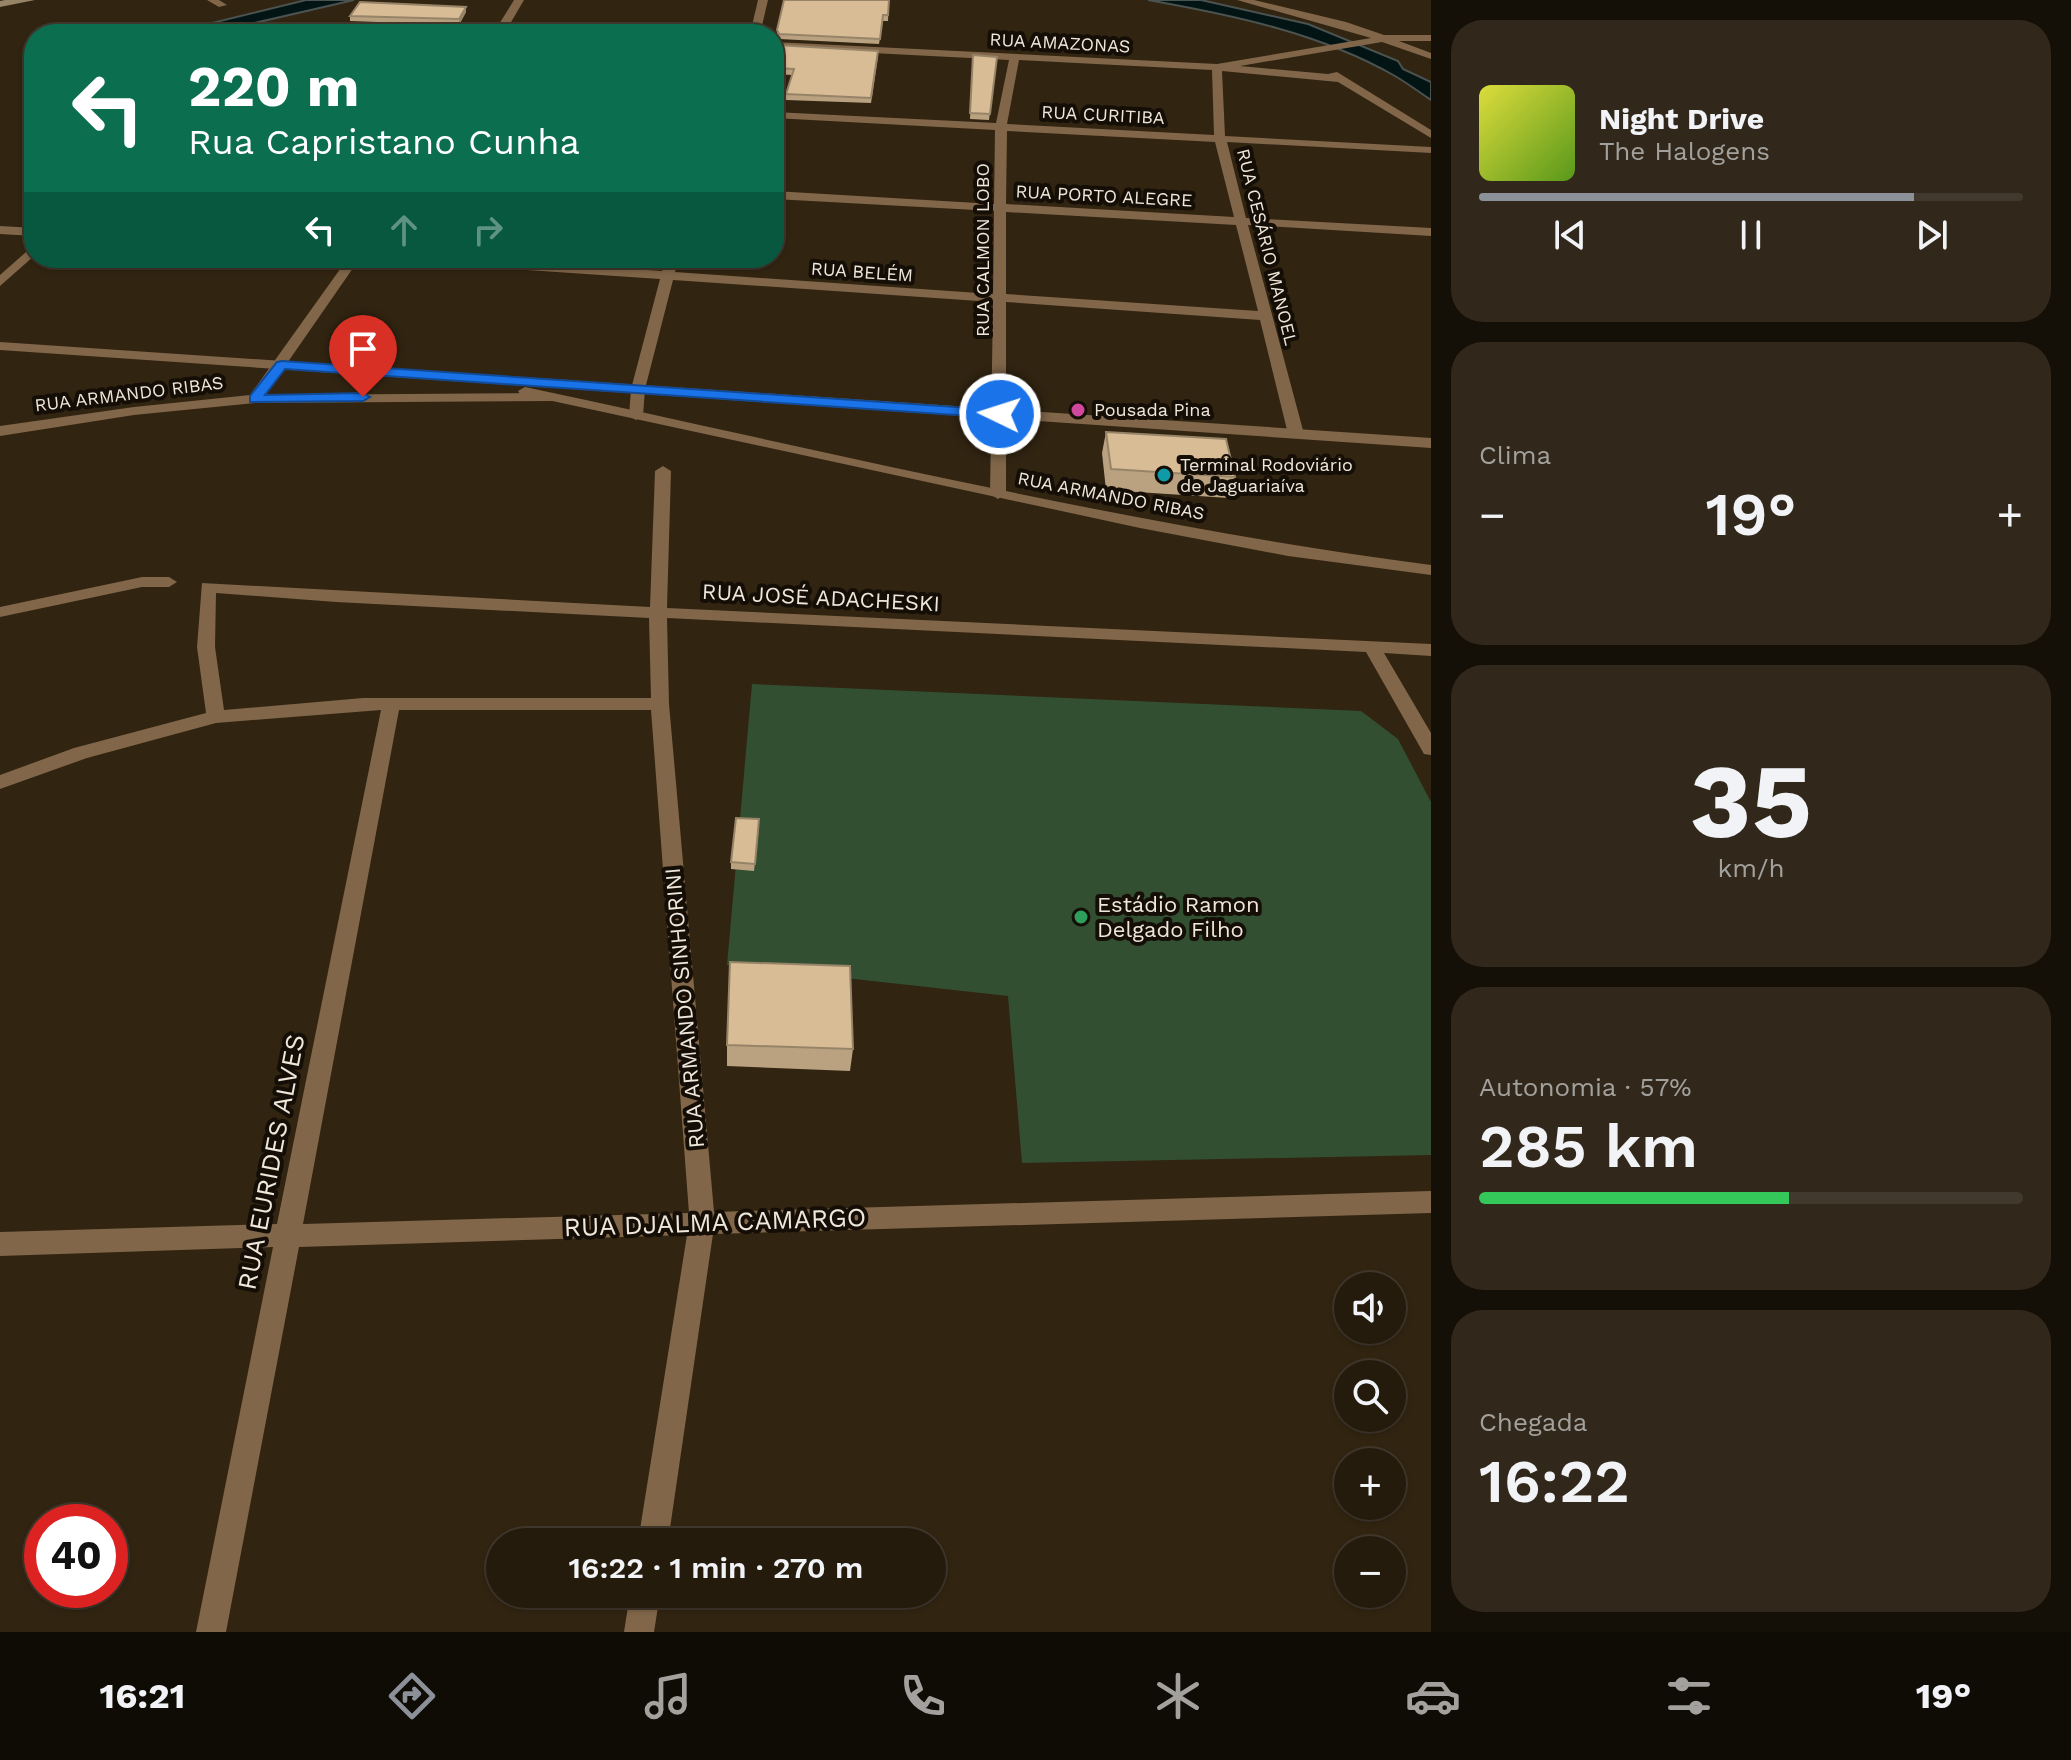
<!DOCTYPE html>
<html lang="pt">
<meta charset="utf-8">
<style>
body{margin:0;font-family:"Work Sans",sans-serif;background:#31281b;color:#f1f3f6;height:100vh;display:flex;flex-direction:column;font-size:30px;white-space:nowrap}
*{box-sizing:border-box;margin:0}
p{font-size:26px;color:#a3a19d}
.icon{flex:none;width:44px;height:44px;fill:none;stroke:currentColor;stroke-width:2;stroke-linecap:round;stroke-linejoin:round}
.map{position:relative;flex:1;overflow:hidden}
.panel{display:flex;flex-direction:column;gap:20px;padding:20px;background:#140f07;width:640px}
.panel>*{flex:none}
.guide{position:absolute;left:24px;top:24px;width:760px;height:244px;border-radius:32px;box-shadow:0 2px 6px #0004,0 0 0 2px #42392e;background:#0b6e4f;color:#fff;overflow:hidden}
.buttons{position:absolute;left:1334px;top:1272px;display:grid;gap:16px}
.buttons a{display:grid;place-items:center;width:72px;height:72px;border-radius:50%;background:#251b0d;box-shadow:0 2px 6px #0004,0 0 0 2px #42392e;font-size:40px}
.speed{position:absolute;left:24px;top:1504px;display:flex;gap:16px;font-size:40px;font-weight:700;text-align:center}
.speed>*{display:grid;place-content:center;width:104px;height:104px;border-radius:50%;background:#251b0d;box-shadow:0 2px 6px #0004,0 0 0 2px #42392e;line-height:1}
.speed .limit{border:12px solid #d22;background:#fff;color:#111}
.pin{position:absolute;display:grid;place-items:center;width:68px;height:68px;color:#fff;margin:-82px -34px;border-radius:50% 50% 50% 0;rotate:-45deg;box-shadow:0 0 8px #0007}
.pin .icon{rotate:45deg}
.me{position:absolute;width:88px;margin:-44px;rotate:274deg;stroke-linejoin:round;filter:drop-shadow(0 0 6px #0008)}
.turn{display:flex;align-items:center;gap:28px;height:168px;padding:0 32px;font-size:36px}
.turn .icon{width:104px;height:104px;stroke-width:2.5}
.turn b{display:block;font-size:56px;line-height:68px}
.lanes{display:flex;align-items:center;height:76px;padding:0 32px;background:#0003;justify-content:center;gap:40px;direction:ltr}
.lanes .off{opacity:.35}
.big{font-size:60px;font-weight:600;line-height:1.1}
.panel .tile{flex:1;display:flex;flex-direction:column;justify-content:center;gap:12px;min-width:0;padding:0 28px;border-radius:32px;background:#31281b}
.panel .dial{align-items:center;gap:0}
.dial b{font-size:104px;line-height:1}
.song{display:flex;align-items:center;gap:24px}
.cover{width:96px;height:96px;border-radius:12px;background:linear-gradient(135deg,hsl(60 70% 55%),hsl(90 70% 35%))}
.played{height:8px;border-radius:4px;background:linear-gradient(90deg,#8c9099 80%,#42392e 80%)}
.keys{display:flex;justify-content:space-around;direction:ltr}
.heat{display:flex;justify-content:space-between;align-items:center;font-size:44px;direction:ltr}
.charge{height:12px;border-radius:6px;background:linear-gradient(90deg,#34c759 57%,#42392e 0)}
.trip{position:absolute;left:486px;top:1528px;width:460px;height:80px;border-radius:40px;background:#251b0d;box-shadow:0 2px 6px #0004,0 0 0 2px #42392e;font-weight:600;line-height:80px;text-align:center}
.dock{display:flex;height:128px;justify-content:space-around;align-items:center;background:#0f0b05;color:#a3a19d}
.dock .icon{width:56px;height:56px}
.dock .selected{color:#8c9099}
.dock b{font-size:36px;color:#f1f3f6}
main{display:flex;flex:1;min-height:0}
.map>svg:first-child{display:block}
.green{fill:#324f31}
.water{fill:#031415;stroke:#4a5350;stroke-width:2}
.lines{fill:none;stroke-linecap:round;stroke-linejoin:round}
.minor{fill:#816649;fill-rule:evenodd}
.tertiary{fill:#816649;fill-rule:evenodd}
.wall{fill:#baa280}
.shaded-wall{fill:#978468}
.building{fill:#d8bc95;stroke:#978468;stroke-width:2}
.route{fill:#1a73e8;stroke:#114b97;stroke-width:2}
.hotel-dot{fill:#d1479c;stroke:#140e07;stroke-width:3}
.culture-dot{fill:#0f9aa8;stroke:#140e07;stroke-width:3}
.leisure-dot{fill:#2e9e5b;stroke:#140e07;stroke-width:3}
.labels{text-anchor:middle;stroke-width:8;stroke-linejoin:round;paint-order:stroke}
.far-street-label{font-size:18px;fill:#f0e7db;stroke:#140e07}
.far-poi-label{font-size:18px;fill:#f0e7db;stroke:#140e07;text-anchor:start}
.street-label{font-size:22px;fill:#f0e7db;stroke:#140e07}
.poi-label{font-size:22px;fill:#f0e7db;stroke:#140e07;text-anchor:start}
.near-street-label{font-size:26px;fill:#f0e7db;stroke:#140e07}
</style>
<main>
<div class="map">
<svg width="1431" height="1632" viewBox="0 0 1431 1632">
<rect width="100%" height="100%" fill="#312411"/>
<!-- green -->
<path class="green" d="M 752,684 L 1361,711 L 1398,739 L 1431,802 L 1431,1155 L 1022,1163 L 1008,996 L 727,965 Z"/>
<!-- water -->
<path class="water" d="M 306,0 L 354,0 L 207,34 L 167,34 Z
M 1148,0 L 1201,0 L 1308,24 L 1398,61 L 1403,69 L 1431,82 L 1431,100 C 1419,92 1407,83 1395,76 C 1320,33 1232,15 1148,0 Z"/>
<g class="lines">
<!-- minor -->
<path class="minor" d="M 207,0 L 219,0 L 227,5 L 219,7 Z
M 514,0 L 524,0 L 504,34 L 314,29 L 242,34 L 314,23 L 496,29 Z
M 758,0 L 768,0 L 760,34 L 750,34 Z
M 1237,0 L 1254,0 L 1346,22 L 1384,35 L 1431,35 L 1431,41 L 1399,41 L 1431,53 L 1431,59 L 1382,42 L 1240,66 L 1328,74 L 1337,72 L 1431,130 L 1431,138 L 1338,82 L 1222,71 L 1225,136 L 1431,147 L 1431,153 L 1227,142 L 1246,218 L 1431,228 L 1431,236 L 1248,225 L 1304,434 L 1301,437 L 1291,437 L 1288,434 L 1260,320 L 1006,302 L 1006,494 L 998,499 L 990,494 L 993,302 L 673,280 L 645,389 L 643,416 L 636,420 L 629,416 L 631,389 L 660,279 L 408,262 L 402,258 L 465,258 L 662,271 L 666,258 L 678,258 L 675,272 L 993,294 L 994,211 L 774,199 L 774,191 L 994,204 L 995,130 L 774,118 L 774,112 L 996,123 L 1009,60 L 774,48 L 774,42 L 1217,64 L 1371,38 ZM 1019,60 L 1212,70 L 1214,135 L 1007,124 ZM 1007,131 L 1215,142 L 1234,217 L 1006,204 ZM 1006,212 L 1236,225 L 1258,311 L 1006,294 Z
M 0,226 L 34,228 L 34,236 L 0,234 Z
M 34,245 L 34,256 L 0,286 L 0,275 Z
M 348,258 L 360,258 L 265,395 L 552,393 L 559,397 L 552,401 L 255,403 L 134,415 L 0,436 L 0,426 L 134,407 L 250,395 Z
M 663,466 L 671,471 L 667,608 L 1431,644 L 1431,656 L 1384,653 L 1431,733 L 1431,755 L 1424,754 L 1366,652 L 667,618 L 669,704 L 714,1212 L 1431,1191 L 1431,1213 L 713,1234 L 668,1542 L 638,1542 L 687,1235 L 299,1247 L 226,1632 L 196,1632 L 273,1247 L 0,1256 L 0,1232 L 277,1224 L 381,710 L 216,723 L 87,758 L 0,789 L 0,775 L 74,748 L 206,713 L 197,647 L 202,583 L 650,607 L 655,471 ZM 216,593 L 336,602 L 649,618 L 651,698 L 363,698 L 224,710 L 215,647 ZM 399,710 L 651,710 L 689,1213 L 303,1224 Z
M 142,577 L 169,577 L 177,582 L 169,587 L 142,587 L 0,617 L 0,607 Z
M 630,1594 L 660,1594 L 654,1632 L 624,1632 Z"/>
<!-- tertiary -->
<path class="tertiary" d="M 0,342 L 1431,438 L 1431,448 L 0,350 Z
M 525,387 C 826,451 1126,525 1431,565 L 1431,575 L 1288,556 L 1140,528 L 520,394 L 518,391 Z"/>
</g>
<!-- wall -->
<path class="wall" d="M 889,0 L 888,21 L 883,21 L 879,44 L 779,39 L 777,36 L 777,30 Z
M 466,7 L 466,12 L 459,25 L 350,21 L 350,16 Z
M 774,52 L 878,56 L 871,103 L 786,100 L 786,94 L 792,75 L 774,74 Z
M 973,55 L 997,57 L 989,120 L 970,119 Z
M 1106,432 L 1235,477 L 1229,498 L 1106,490 L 1102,453 Z
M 759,827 L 754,871 L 731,869 L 731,862 Z
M 727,1045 L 853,1049 L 850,1071 L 727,1066 Z"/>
<!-- shaded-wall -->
<path class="shaded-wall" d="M 5,0 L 35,0 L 0,7 L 0,1 Z
M 466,7 L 466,12 L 459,25 L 459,19 Z"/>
<!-- building -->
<path class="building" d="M 784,0 L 889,0 L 888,15 L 883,15 L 880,39 L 779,34 L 777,30 Z
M 360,2 L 466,7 L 459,19 L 350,16 Z
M 341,27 L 453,30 L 450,34 L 335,34 Z
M 776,45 L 878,51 L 871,98 L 786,94 L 794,69 L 774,68 L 774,52 Z
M 973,55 L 997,57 L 990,114 L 970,113 Z
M 1106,432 L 1226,439 L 1235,477 L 1111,469 Z
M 736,818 L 759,819 L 755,864 L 731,862 Z
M 730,962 L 850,966 L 853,1049 L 727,1045 Z"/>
<!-- route -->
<path class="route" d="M 282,361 L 1000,410 L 1007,414 L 1000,418 L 285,369 L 265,395 L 363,393 L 370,397 L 363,401 L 250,402 L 250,396 L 277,362 Z"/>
<!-- markers -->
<circle class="hotel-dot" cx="1078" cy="410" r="8"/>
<circle class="culture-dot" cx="1164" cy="475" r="8"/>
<circle class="leisure-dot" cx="1081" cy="917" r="8"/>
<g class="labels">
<!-- far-street labels -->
<g class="far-street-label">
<text transform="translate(1060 43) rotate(3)" y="6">RUA AMAZONAS</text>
<text transform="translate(1103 115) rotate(3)" y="6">RUA CURITIBA</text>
<text transform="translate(1104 196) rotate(3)" y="6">RUA PORTO ALEGRE</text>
<text transform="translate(1267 247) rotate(76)" y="6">RUA CESÁRIO MANOEL</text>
<text transform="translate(983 250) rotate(-90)" y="6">RUA CALMON LOBO</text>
<text transform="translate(862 272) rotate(4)" y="6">RUA BELÉM</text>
<text transform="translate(129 394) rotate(-7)" y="6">RUA ARMANDO RIBAS</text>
<text transform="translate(1111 496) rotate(11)" y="6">RUA ARMANDO RIBAS</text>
</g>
<!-- far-poi labels -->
<g class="far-poi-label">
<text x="1094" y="416">Pousada Pina</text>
<text x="1180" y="471">Terminal Rodoviário<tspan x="1180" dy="21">de Jaguariaíva</tspan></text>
</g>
<!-- street labels -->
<g class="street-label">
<text transform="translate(821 597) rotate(3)" y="8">RUA JOSÉ ADACHESKI</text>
<text transform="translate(684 1008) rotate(-95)" y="8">RUA ARMANDO SINHORINI</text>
</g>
<!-- poi labels -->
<g class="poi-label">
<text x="1097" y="912">Estádio Ramon<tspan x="1097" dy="25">Delgado Filho</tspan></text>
</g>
<!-- near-street labels -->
<g class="near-street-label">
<text transform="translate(271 1162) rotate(-79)" y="9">RUA EURIDES ALVES</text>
<text transform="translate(715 1222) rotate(-2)" y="9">RUA DJALMA CAMARGO</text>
</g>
</g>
</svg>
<div class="buttons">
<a><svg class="icon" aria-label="sound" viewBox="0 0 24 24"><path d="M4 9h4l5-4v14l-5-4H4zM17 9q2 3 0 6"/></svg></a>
<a><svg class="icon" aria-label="search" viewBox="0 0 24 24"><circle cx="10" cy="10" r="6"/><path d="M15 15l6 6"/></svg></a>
<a>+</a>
<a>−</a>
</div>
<div class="speed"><div class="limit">40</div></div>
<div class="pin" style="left:363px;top:397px;background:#d93025"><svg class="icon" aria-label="arrive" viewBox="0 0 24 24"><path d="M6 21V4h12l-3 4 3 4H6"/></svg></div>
<svg class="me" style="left:1000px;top:414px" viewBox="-20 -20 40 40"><circle r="17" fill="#1a73e8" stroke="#fff" stroke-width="3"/><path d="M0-11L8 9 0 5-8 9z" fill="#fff"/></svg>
<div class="trip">16:22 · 1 min · 270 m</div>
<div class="guide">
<div class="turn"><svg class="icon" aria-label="left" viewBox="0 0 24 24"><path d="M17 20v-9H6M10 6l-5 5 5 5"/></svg><div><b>220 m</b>Rua Capristano Cunha</div></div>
<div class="lanes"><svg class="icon" aria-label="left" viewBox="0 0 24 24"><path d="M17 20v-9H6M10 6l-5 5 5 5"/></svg><svg class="icon off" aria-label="ahead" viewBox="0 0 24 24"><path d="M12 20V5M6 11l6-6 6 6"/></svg><svg class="icon off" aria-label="right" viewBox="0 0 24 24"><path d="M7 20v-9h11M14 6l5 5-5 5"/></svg></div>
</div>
</div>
<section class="panel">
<div class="tile">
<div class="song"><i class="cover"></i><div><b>Night Drive</b><p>The Halogens</p></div></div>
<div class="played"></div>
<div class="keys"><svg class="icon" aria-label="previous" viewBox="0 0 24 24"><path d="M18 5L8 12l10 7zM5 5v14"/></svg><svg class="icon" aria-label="pause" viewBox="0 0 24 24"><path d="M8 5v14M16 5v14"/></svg><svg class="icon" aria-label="next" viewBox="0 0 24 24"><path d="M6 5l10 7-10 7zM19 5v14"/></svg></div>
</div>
<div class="tile"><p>Clima</p>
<div class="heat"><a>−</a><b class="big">19°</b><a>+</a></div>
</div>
<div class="tile dial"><b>35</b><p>km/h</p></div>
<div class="tile"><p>Autonomia · 57%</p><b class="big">285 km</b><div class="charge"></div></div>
<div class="tile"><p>Chegada</p><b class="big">16:22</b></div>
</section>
</main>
<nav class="dock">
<b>16:21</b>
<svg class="icon selected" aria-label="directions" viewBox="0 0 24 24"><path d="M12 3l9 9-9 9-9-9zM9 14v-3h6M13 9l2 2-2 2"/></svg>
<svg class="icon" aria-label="music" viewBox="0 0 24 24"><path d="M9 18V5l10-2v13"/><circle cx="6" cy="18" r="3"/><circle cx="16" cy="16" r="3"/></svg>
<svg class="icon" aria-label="phone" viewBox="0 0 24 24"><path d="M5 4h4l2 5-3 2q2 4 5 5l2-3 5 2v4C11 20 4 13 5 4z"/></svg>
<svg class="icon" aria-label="climate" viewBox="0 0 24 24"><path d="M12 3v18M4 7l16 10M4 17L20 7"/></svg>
<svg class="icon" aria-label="car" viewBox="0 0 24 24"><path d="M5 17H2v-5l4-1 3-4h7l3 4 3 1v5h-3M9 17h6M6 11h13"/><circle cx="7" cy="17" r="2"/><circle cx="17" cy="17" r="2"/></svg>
<svg class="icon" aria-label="filters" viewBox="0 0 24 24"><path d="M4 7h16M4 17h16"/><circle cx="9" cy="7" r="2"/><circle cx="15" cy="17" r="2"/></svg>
<b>19°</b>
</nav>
